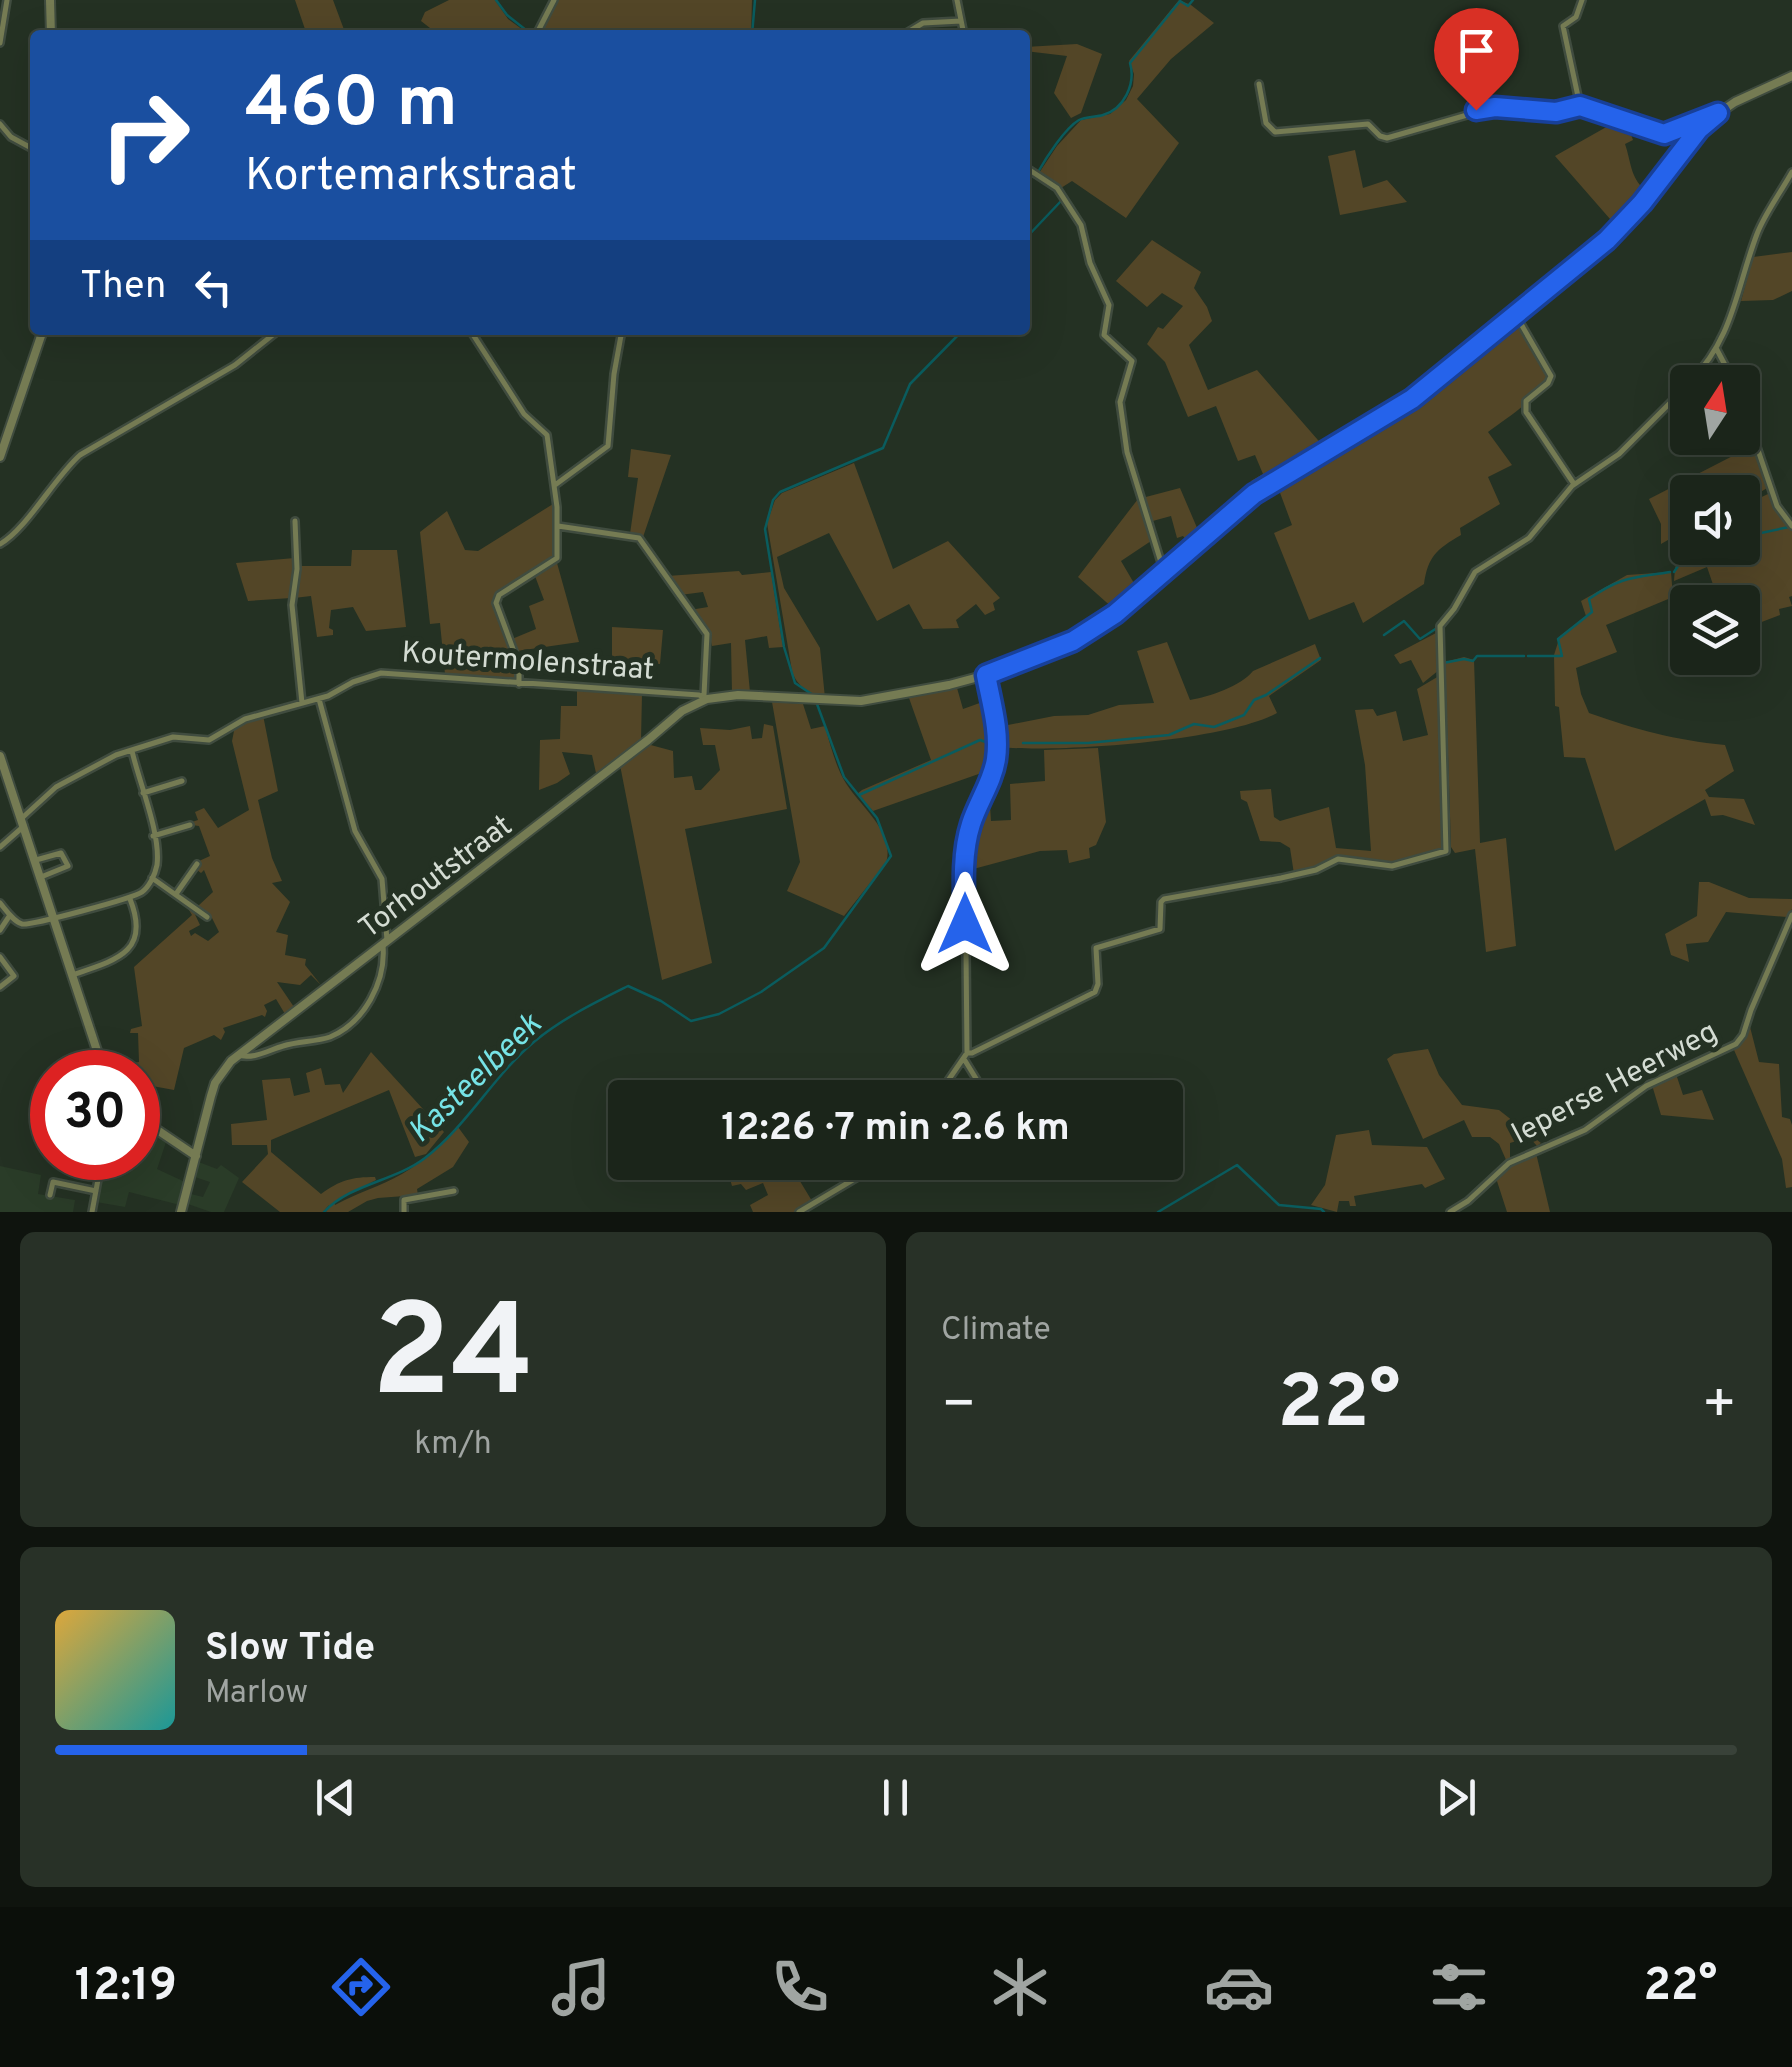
<!DOCTYPE html>
<meta charset="utf-8">
<style>
body{margin:0;font-family:Overpass,sans-serif;background:#283127;color:#f1f3f6;height:100vh;display:flex;flex-direction:column;font-size:38px;white-space:nowrap}
*{box-sizing:border-box;margin:0}
p{font-size:32px;color:#a0a5a2}
.icon{flex:none;width:55px;height:55px;fill:none;stroke:currentColor;stroke-width:2;stroke-linecap:round;stroke-linejoin:round}
.map{position:relative;height:1212px;overflow:hidden}
.side{display:flex;flex-direction:column;gap:20px;padding:20px;background:#0f140e;flex:1}
.side>*{flex:none}
.hud{position:absolute;left:30px;top:30px;width:1000px;height:305px;border-radius:10px;box-shadow:0 10px 40px #0002,0 0 0 2px #394239;background:#1a4fa0;color:#fff;overflow:hidden}
.needle{width:65px;rotate:12deg}
.controls{position:absolute;left:1670px;top:365px;display:grid;gap:20px}
.controls a{display:grid;place-items:center;width:90px;height:90px;border-radius:10px;background:#1b251a;box-shadow:0 10px 40px #0002,0 0 0 2px #394239;font-size:50px}
.speed{position:absolute;left:30px;top:1050px;display:flex;gap:20px;font-size:50px;font-weight:700;text-align:center}
.speed>*{display:grid;place-content:center;width:130px;height:130px;border-radius:50%;background:#1b251a;box-shadow:0 10px 40px #0002,0 0 0 2px #394239;line-height:1}
.speed .limit{border:15px solid #d22;background:#fff;color:#111}
.pin{position:absolute;display:grid;place-items:center;width:85px;height:85px;color:#fff;margin:-102px -42px;border-radius:50% 50% 50% 0;rotate:-45deg;box-shadow:0 0 10px #0007}
.pin .icon{rotate:45deg}
.me{position:absolute;width:110px;margin:-55px;rotate:0deg;stroke-linejoin:round;filter:drop-shadow(0 0 8px #0008)}
.turn{display:flex;align-items:center;gap:35px;height:210px;padding:0 50px;font-size:45px}
.turn .icon{width:130px;height:130px;stroke-width:2.5}
.turn b{display:block;font-size:70px;line-height:85px}
.then{display:flex;align-items:center;height:95px;padding:0 50px;background:#0003;gap:20px;font-size:38px}
.big{font-size:75px;font-weight:700;line-height:1.1}
.side .card{flex:1;display:flex;flex-direction:column;justify-content:center;gap:15px;min-width:0;padding:0 35px;border-radius:15px;background:#283127}
.side .dial{align-items:center;gap:0}
.dial b{font-size:130px;line-height:1}
.song{display:flex;align-items:center;gap:30px}
.cover{width:120px;height:120px;border-radius:15px;background:linear-gradient(135deg,hsl(40 70% 55%),hsl(180 70% 35%))}
.played{height:10px;border-radius:5px;background:linear-gradient(90deg,#2563eb 15%,#394239 15%)}
.keys{display:flex;justify-content:space-around;direction:ltr}
.heat{display:flex;justify-content:space-between;align-items:center;font-size:55px;direction:ltr}
.side .tiles{flex:1;display:grid;gap:20px;grid-template-columns:1fr 1fr}
.card:last-child{grid-column:span 2}
.trip{position:absolute;left:608px;top:1080px;width:575px;height:100px;border-radius:10px;background:#1b251a;box-shadow:0 10px 40px #0002,0 0 0 2px #394239;font-weight:700;line-height:100px;text-align:center}
.tab-bar{display:flex;height:160px;justify-content:space-around;align-items:center;background:#0b0f0a;color:#a0a5a2}
.tab-bar .icon{width:70px;height:70px}
.tab-bar .selected{color:#2563eb}
.tab-bar b{font-size:45px;color:#f1f3f6}
.map>svg:first-child{display:block}
.built{fill:#2a3c28}
.green{fill:#534627}
.lines{fill:none;stroke-linecap:round;stroke-linejoin:round}
.stream{stroke:#0a5c5e;stroke-width:2.5}
.minor-casing{stroke:#404c3f;stroke-width:10}
.tertiary-casing{stroke:#404c3f;stroke-width:12}
.minor{stroke:#757b53;stroke-width:5}
.tertiary{stroke:#757b53;stroke-width:8}
.route-casing{stroke:#184099;stroke-width:25}
.route{stroke:#2563eb;stroke-width:18}
.labels{text-anchor:middle;stroke-width:10;stroke-linejoin:round;paint-order:stroke}
.street-label{font-size:30px;fill:#d4dcd3;stroke:#243123}
.water-label{font-size:32px;font-style:italic;fill:#76e3e6;stroke:#243123}
</style>
<div class="map">
<svg width="1792" height="1212" viewBox="0 0 1792 1212">
<rect width="100%" height="100%" fill="#243123"/>
<!-- built -->
<path class="built" d="M 138,1120 L 167,1139 L 157,1169 L 185,1182 L 180,1205 L 129,1192 L 125,1207 L 96,1202 L 105,1158 L 138,1158 Z
M 196,1161 L 217,1169 L 221,1165 L 239,1178 L 224,1212 L 211,1212 L 185,1203 L 187,1193 L 203,1197 L 210,1182 L 192,1176 Z
M 0,1166 L 41,1175 L 38,1194 L 75,1200 L 73,1212 L 0,1212 Z"/>
<!-- green -->
<path class="green" d="M 295,0 L 333,0 L 346,35 L 307,35 Z
M 449,0 L 495,0 L 508,19 L 530,35 L 439,35 L 421,21 L 425,12 Z
M 557,0 L 752,0 L 751,35 L 539,35 Z
M 1179,0 L 1191,5 L 1214,23 L 1171,59 L 1137,99 L 1179,143 L 1126,218 L 1072,181 L 1061,188 L 1039,173 L 1057,146 L 1081,120 L 1110,114 L 1126,100 L 1133,86 L 1134,74 L 1129,61 Z
M 1077,44 L 1102,54 L 1081,113 L 1071,118 L 1054,93 L 1067,56 L 1025,51 L 1025,47 Z
M 1617,121 L 1627,124 L 1633,140 L 1625,144 C 1631,161 1630,177 1645,190 L 1617,227 L 1555,156 Z
M 1355,150 L 1363,188 L 1387,180 L 1407,202 L 1340,215 L 1328,156 Z
M 1152,240 L 1201,272 L 1194,288 L 1207,307 L 1212,321 L 1189,345 L 1208,390 L 1257,370 L 1324,447 L 1256,490 L 1251,481 L 1263,474 L 1255,455 L 1238,461 L 1216,406 L 1188,417 L 1165,362 L 1147,344 L 1158,327 L 1163,329 L 1183,306 L 1162,293 L 1147,307 L 1116,281 Z
M 1792,252 L 1792,291 L 1773,300 L 1741,301 L 1753,257 Z
M 1518,322 L 1548,375 C 1538,399 1508,417 1488,432 L 1512,465 L 1488,477 L 1500,504 L 1460,528 L 1461,535 C 1437,549 1428,556 1424,584 L 1363,623 L 1354,602 L 1309,620 L 1274,533 L 1292,525 L 1276,482 L 1411,406 Z
M 1754,445 L 1767,488 L 1743,503 L 1742,492 L 1720,492 L 1716,486 L 1688,492 L 1683,500 L 1687,509 L 1687,529 L 1661,544 L 1661,524 L 1649,499 Z
M 631,449 L 671,455 L 643,537 L 630,534 L 638,478 L 628,477 Z
M 854,463 L 893,569 L 948,541 L 1000,598 L 993,603 L 995,610 L 985,615 L 976,604 L 956,620 L 959,628 L 923,629 L 909,604 L 877,621 L 829,533 L 777,557 L 784,588 L 820,648 L 825,698 C 809,693 797,687 792,671 L 767,523 L 775,500 L 782,493 Z
M 1180,488 L 1201,537 L 1191,546 L 1183,536 L 1177,538 L 1171,516 L 1149,522 L 1142,498 Z
M 1770,493 L 1777,510 L 1792,529 L 1792,596 L 1789,597 L 1792,606 L 1779,609 L 1780,615 L 1759,623 L 1755,606 L 1743,609 L 1742,602 L 1719,602 L 1707,567 L 1674,581 C 1675,566 1678,544 1687,533 L 1688,548 L 1742,548 L 1743,506 Z
M 1138,499 L 1151,541 L 1121,561 L 1138,590 L 1115,610 L 1078,577 Z
M 553,504 L 556,527 L 552,559 L 498,593 L 494,602 L 516,665 L 517,680 L 445,674 L 440,623 L 430,624 L 420,532 L 447,511 L 465,550 L 478,551 Z
M 352,550 L 397,550 L 406,627 L 366,631 L 353,607 L 331,610 L 329,628 L 333,630 L 333,635 L 317,637 L 311,596 L 294,598 L 299,566 L 351,566 Z
M 295,558 L 291,598 L 248,601 L 236,563 Z
M 557,563 L 579,642 L 517,651 L 512,639 L 536,629 L 529,606 L 544,600 L 535,576 Z
M 739,571 L 742,575 L 771,572 L 783,647 L 769,648 L 767,636 L 745,640 L 750,692 L 732,693 L 731,643 L 712,646 L 709,634 L 690,610 L 708,607 L 703,592 L 680,595 L 667,576 Z
M 1671,572 L 1673,597 L 1606,625 L 1617,652 L 1576,668 L 1581,694 L 1589,713 C 1637,730 1675,740 1725,745 L 1734,771 L 1705,790 L 1709,797 L 1744,799 L 1755,825 L 1723,815 L 1711,816 L 1705,799 L 1615,851 L 1585,758 L 1564,757 L 1559,707 L 1555,706 L 1554,655 L 1560,636 L 1586,616 L 1581,601 L 1627,575 Z
M 612,627 L 663,630 L 660,664 L 612,661 Z
M 1436,633 L 1439,670 L 1423,683 L 1411,660 L 1400,664 L 1394,655 Z
M 1167,642 L 1190,700 C 1209,697 1241,686 1253,671 L 1315,644 L 1321,660 L 1269,696 L 1277,713 C 1227,741 1058,753 1000,747 L 998,727 L 1054,716 L 1088,715 L 1119,705 L 1154,703 L 1137,651 Z
M 1464,657 L 1474,660 L 1480,843 L 1506,838 L 1516,946 L 1486,952 L 1475,849 L 1455,853 L 1451,847 L 1445,662 Z
M 1439,676 L 1445,851 L 1395,865 L 1344,858 L 1294,874 L 1290,848 L 1280,842 L 1260,841 L 1247,802 L 1241,799 L 1240,791 L 1271,789 L 1274,817 L 1280,821 L 1329,807 L 1336,848 L 1371,851 L 1365,765 L 1355,710 L 1373,709 L 1377,716 L 1396,711 L 1403,741 L 1428,735 L 1417,689 Z
M 957,688 L 963,709 L 988,700 L 996,738 L 990,770 L 873,811 L 857,794 L 862,790 L 931,760 L 909,698 Z
M 577,689 L 642,694 L 641,740 L 596,773 L 592,755 L 562,752 L 570,774 L 557,783 L 539,790 L 540,740 L 560,739 L 561,706 L 577,706 Z
M 772,702 L 803,704 L 811,729 L 825,726 C 830,744 835,764 844,780 C 857,804 896,831 886,863 L 844,916 L 787,891 L 800,862 Z
M 263,715 L 278,791 L 258,800 L 272,858 L 282,881 L 272,883 L 290,902 L 276,932 L 288,935 L 285,955 L 306,959 L 305,965 L 321,985 L 311,975 L 300,985 L 277,982 L 294,1007 L 285,1014 L 276,999 L 264,1005 L 267,1011 L 265,1017 L 262,1015 L 223,1028 L 225,1032 L 221,1040 L 214,1035 L 184,1048 L 174,1090 L 147,1085 L 150,1120 L 138,1112 L 138,1072 L 108,1072 L 102,1055 L 112,1060 L 113,1066 L 139,1062 L 138,1033 L 130,1033 L 131,1029 L 142,1026 L 134,967 L 192,915 L 189,910 L 192,908 L 200,925 L 189,931 L 191,936 L 195,933 L 208,941 L 219,932 L 211,916 L 198,906 L 213,892 L 204,870 L 201,873 L 197,870 L 202,864 L 199,861 L 210,856 L 199,826 L 192,825 L 192,822 L 198,820 L 195,812 L 204,808 L 218,828 L 249,810 L 232,741 L 235,726 Z
M 764,724 L 773,726 L 787,809 L 685,829 L 712,963 L 662,980 L 620,765 L 647,744 L 673,751 L 674,778 L 692,776 L 695,790 L 701,790 L 720,770 L 715,745 L 703,745 L 700,728 L 730,730 L 750,726 L 752,739 L 762,738 Z
M 1098,748 L 1106,822 L 1096,845 L 1089,848 L 1090,858 L 1069,863 L 1067,850 L 1040,851 L 966,871 L 970,831 L 986,790 L 989,790 L 991,821 L 1011,820 L 1010,784 L 1045,781 L 1044,750 Z
M 1699,882 L 1709,882 L 1749,898 L 1792,899 L 1792,909 L 1787,917 L 1726,912 L 1708,942 L 1686,944 L 1689,962 L 1671,955 L 1665,934 L 1697,916 Z
M 1749,1023 L 1759,1062 L 1779,1064 L 1782,1117 L 1790,1119 L 1792,1125 L 1792,1187 L 1786,1188 L 1782,1159 L 1734,1050 L 1742,1040 Z
M 1428,1049 L 1439,1075 L 1462,1105 L 1499,1110 L 1541,1143 L 1537,1146 L 1529,1137 L 1510,1143 L 1510,1160 L 1507,1162 L 1499,1144 L 1490,1137 L 1472,1137 L 1464,1120 L 1423,1139 L 1387,1059 L 1394,1054 Z
M 371,1052 L 444,1132 L 426,1154 L 415,1157 L 389,1090 L 271,1140 L 271,1152 L 321,1194 C 340,1180 352,1177 375,1177 L 376,1180 L 334,1202 L 335,1205 C 357,1193 381,1186 402,1174 C 424,1161 440,1145 458,1127 L 469,1142 L 453,1167 L 417,1189 L 418,1195 L 378,1198 L 367,1201 L 348,1212 L 326,1212 L 329,1205 L 323,1212 L 280,1212 L 242,1182 L 268,1154 L 267,1145 L 232,1145 L 231,1124 L 267,1120 L 262,1080 L 290,1078 L 294,1096 L 310,1092 L 306,1073 L 321,1068 L 325,1085 L 340,1084 L 343,1093 Z
M 1676,1074 L 1683,1095 L 1702,1090 L 1714,1120 L 1661,1115 L 1652,1085 Z
M 1369,1130 L 1372,1145 L 1427,1147 L 1445,1179 L 1425,1188 L 1422,1184 L 1354,1196 L 1356,1206 L 1350,1206 L 1349,1201 L 1339,1201 L 1337,1212 L 1311,1205 L 1325,1185 L 1336,1135 Z
M 1536,1153 L 1550,1212 L 1507,1212 L 1496,1178 L 1513,1163 Z
M 725,1162 L 789,1163 L 812,1201 L 795,1212 L 753,1212 L 750,1205 L 768,1195 L 763,1183 L 746,1190 L 741,1184 L 732,1186 Z"/>
<g class="lines">
<!-- stream -->
<path class="stream" d="M 496,0 L 507,15 L 531,34
M 752,35 L 755,0
M 1038,172 C 1046,158 1065,128 1079,120 C 1085,117 1096,117 1103,115 C 1124,109 1136,84 1130,63 L 1180,1 L 1188,6 L 1193,0
M 1036,177 L 1051,187
M 1025,239 L 1062,200
M 1742,537 L 1789,527
M 1674,572 L 1680,563 L 1713,548
M 1384,635 L 1404,621 L 1420,639 L 1437,628
M 1528,656 L 1562,656 L 1558,639 L 1592,612 L 1589,599 C 1621,576 1634,578 1670,572
M 1443,660 L 1443,663 L 1464,659 L 1473,661 L 1477,656 L 1524,656
M 813,695 L 795,683 L 784,647 L 765,529 L 773,500 L 780,492 L 883,448 L 910,384 L 963,330
M 1023,743 L 1088,743 L 1169,735 L 1194,724 L 1214,727 L 1244,715 L 1254,700 L 1266,695 L 1320,658
M 859,795 L 980,740 L 994,745
M 324,1212 C 350,1184 395,1181 425,1158 C 467,1126 494,1075 535,1041 C 563,1018 596,1002 628,986 L 661,1001 L 691,1021 L 719,1014 L 761,992 L 824,948 L 891,856 L 877,818 L 844,777 L 817,704
M 1158,1212 L 1237,1165 L 1279,1205 L 1321,1209 L 1324,1212"/>
<!-- minor casing -->
<g class="minor-casing">
<path id="minor" d="M 957,0 L 964,35
M 536,35 L 554,0
M 903,35 L 923,23 L 961,21
M 0,43 L 7,0
M 1259,84 L 1266,123 L 1275,132 L 1368,124 L 1380,136 L 1387,138 L 1495,107 L 1556,111 L 1580,106 L 1663,134 L 1713,115
M 1580,106 L 1563,26 L 1576,17 L 1582,0
M 0,124 L 11,137 L 35,150
M 1025,167 L 1057,188 L 1081,225 L 1090,263 L 1109,305 L 1104,335 L 1132,361 L 1120,402 L 1127,452 L 1164,572
M 1517,317 L 1551,376 L 1548,383 L 1526,401 L 1526,412 L 1574,484
M 470,330 L 524,414 L 547,435 L 557,507 L 557,558 L 499,595 L 496,603 L 519,665 L 519,684
M 1716,348 L 1734,382
M 1690,382 C 1734,337 1736,289 1757,234 C 1765,213 1781,192 1792,172
M 1742,403 L 1777,506 L 1792,526
M 555,485 L 608,446 L 614,374 L 622,330
M 295,521 L 297,569 L 292,605 L 302,703
M 558,526 L 639,538 L 707,634 L 704,695
M 0,544 C 26,530 54,478 80,455 L 235,365 L 279,330
M 319,699 L 355,831 L 382,879 L 387,940
M 143,793 L 182,781
M 22,818 L 56,787 L 116,755 L 173,737 L 209,740 L 245,719 L 328,696 L 353,682 L 381,673 L 699,695 L 707,699
M 153,836 L 190,825
M 0,847 L 24,826
M 36,860 L 61,853 L 68,866 L 41,877
M 152,878 L 207,917
M 176,894 L 197,864
M 0,903 C 6,910 13,921 22,924 C 30,926 134,898 142,892 C 149,887 155,875 157,865 C 161,834 139,782 132,751
M 0,930 L 10,915
M 0,957 L 14,976 L 0,987
M 72,975 C 117,960 151,952 130,899
M 967,1053 L 965,847 C 972,818 989,792 995,763 C 1002,734 992,703 986,675
M 238,1055 C 253,1060 269,1050 283,1046 C 299,1041 315,1042 330,1037 C 364,1023 386,982 383,946
M 964,1059 L 988,1098
M 106,1072 L 139,1071 L 147,1114 L 143,1120
M 936,1098 L 967,1053 L 972,1053 L 1095,992 L 1098,984 L 1096,948 L 1160,929 L 1161,902 L 1164,899 L 1281,878 L 1316,870 L 1338,859 L 1392,866 L 1446,851 L 1440,626 L 1454,609 L 1475,572 L 1529,538 L 1572,486 L 1619,454 L 1688,385
M 50,1195 L 53,1182 L 96,1191
M 92,1212 L 102,1158
M 404,1212 L 404,1200 L 454,1191
M 799,1212 L 883,1162
M 1450,1212 L 1468,1201 L 1509,1163 L 1585,1130 L 1646,1086 L 1736,1044 L 1743,1035 L 1751,1010 L 1792,915"/>
</g>
<!-- tertiary casing -->
<g class="tertiary-casing">
<path id="tertiary" d="M 50,0 L 51,35
M 0,457 L 43,330
M 0,756 L 104,1072
M 138,1117 L 196,1156
M 181,1212 L 211,1096 L 215,1083 L 231,1061 L 648,740 L 682,711 L 707,699 L 738,695 L 861,701 L 949,685 L 986,675 L 1073,641 L 1115,615 L 1254,494 L 1412,399 L 1607,240 L 1643,203 L 1710,119 L 1735,102 L 1792,76"/>
</g>
<!-- minor -->
<use href="#minor" class="minor"/>
<!-- tertiary -->
<use href="#tertiary" class="tertiary"/>
</g>
<g class="lines">
<!-- route casing -->
<g class="route-casing">
<path id="route" d="M 965,924 C 964,891 961,855 971,824 C 978,802 993,781 996,759 C 1000,731 991,702 986,675 L 1073,641 L 1115,614 L 1254,494 L 1412,399 L 1607,240 L 1642,203 L 1699,129 L 1718,113 L 1664,134 L 1580,106 L 1556,112 L 1495,107 L 1476,110"/>
</g>
<!-- route -->
<use href="#route" class="route"/>
</g>
<g class="labels">
<!-- street labels -->
<g class="street-label">
<text transform="translate(528 660) rotate(4)" y="10">Koutermolenstraat</text>
<text transform="translate(435 876) rotate(-37)" y="10">Torhoutstraat</text>
<text transform="translate(1614 1082) rotate(-28)" y="10">Ieperse Heerweg</text>
</g>
<!-- water labels -->
<g class="water-label">
<text transform="translate(474 1077) rotate(-44)" y="11">Kasteelbeek</text>
</g>
</g>
</svg>
<div class="controls">
<a><svg class="needle" viewBox="-14 -14 28 28"><path d="M0-13l5 13h-10z" fill="#e53935"/><path d="M0 13l5-13h-10z" fill="#a0a5a2"/></svg></a>
<a><svg class="icon" aria-label="sound" viewBox="0 0 24 24"><path d="M4 9h4l5-4v14l-5-4H4zM17 9q2 3 0 6"/></svg></a>
<a><svg class="icon" aria-label="layers" viewBox="0 0 24 24"><path d="M12 4l9 5-9 5-9-5zM3 14l9 5 9-5"/></svg></a>
</div>
<div class="speed"><div class="limit">30</div></div>
<div class="pin" style="left:1476px;top:110px;background:#d93025"><svg class="icon" aria-label="arrive" viewBox="0 0 24 24"><path d="M6 21V4h12l-3 4 3 4H6"/></svg></div>
<svg class="me" style="left:965px;top:924px" viewBox="-20 -20 40 40"><path d="M0-17L14 15 0 8-14 15z" fill="#2563eb" stroke="#fff" stroke-width="4"/></svg>
<div class="trip">12:26 · 7 min · 2.6 km</div>
<div class="hud">
<div class="turn"><svg class="icon" aria-label="right" viewBox="0 0 24 24"><path d="M7 20v-9h11M14 6l5 5-5 5"/></svg><div><b>460 m</b>Kortemarkstraat</div></div>
<div class="then">Then<svg class="icon" aria-label="left" viewBox="0 0 24 24"><path d="M17 20v-9H6M10 6l-5 5 5 5"/></svg></div>
</div>
</div>
<section class="side">
<div class="tiles">
<div class="card dial"><b>24</b><p>km/h</p></div>
<div class="card"><p>Climate</p>
<div class="heat"><a>−</a><b class="big">22°</b><a>+</a></div>
</div>
<div class="card">
<div class="song"><i class="cover"></i><div><b>Slow Tide</b><p>Marlow</p></div></div>
<div class="played"></div>
<div class="keys"><svg class="icon" aria-label="previous" viewBox="0 0 24 24"><path d="M18 5L8 12l10 7zM5 5v14"/></svg><svg class="icon" aria-label="pause" viewBox="0 0 24 24"><path d="M8 5v14M16 5v14"/></svg><svg class="icon" aria-label="next" viewBox="0 0 24 24"><path d="M6 5l10 7-10 7zM19 5v14"/></svg></div>
</div>
</div>
</section>
<nav class="tab-bar">
<b>12:19</b>
<svg class="icon selected" aria-label="directions" viewBox="0 0 24 24"><path d="M12 3l9 9-9 9-9-9zM9 14v-3h6M13 9l2 2-2 2"/></svg>
<svg class="icon" aria-label="music" viewBox="0 0 24 24"><path d="M9 18V5l10-2v13"/><circle cx="6" cy="18" r="3"/><circle cx="16" cy="16" r="3"/></svg>
<svg class="icon" aria-label="phone" viewBox="0 0 24 24"><path d="M5 4h4l2 5-3 2q2 4 5 5l2-3 5 2v4C11 20 4 13 5 4z"/></svg>
<svg class="icon" aria-label="climate" viewBox="0 0 24 24"><path d="M12 3v18M4 7l16 10M4 17L20 7"/></svg>
<svg class="icon" aria-label="car" viewBox="0 0 24 24"><path d="M5 17H2v-5l4-1 3-4h7l3 4 3 1v5h-3M9 17h6M6 11h13"/><circle cx="7" cy="17" r="2"/><circle cx="17" cy="17" r="2"/></svg>
<svg class="icon" aria-label="filters" viewBox="0 0 24 24"><path d="M4 7h16M4 17h16"/><circle cx="9" cy="7" r="2"/><circle cx="15" cy="17" r="2"/></svg>
<b>22°</b>
</nav>
